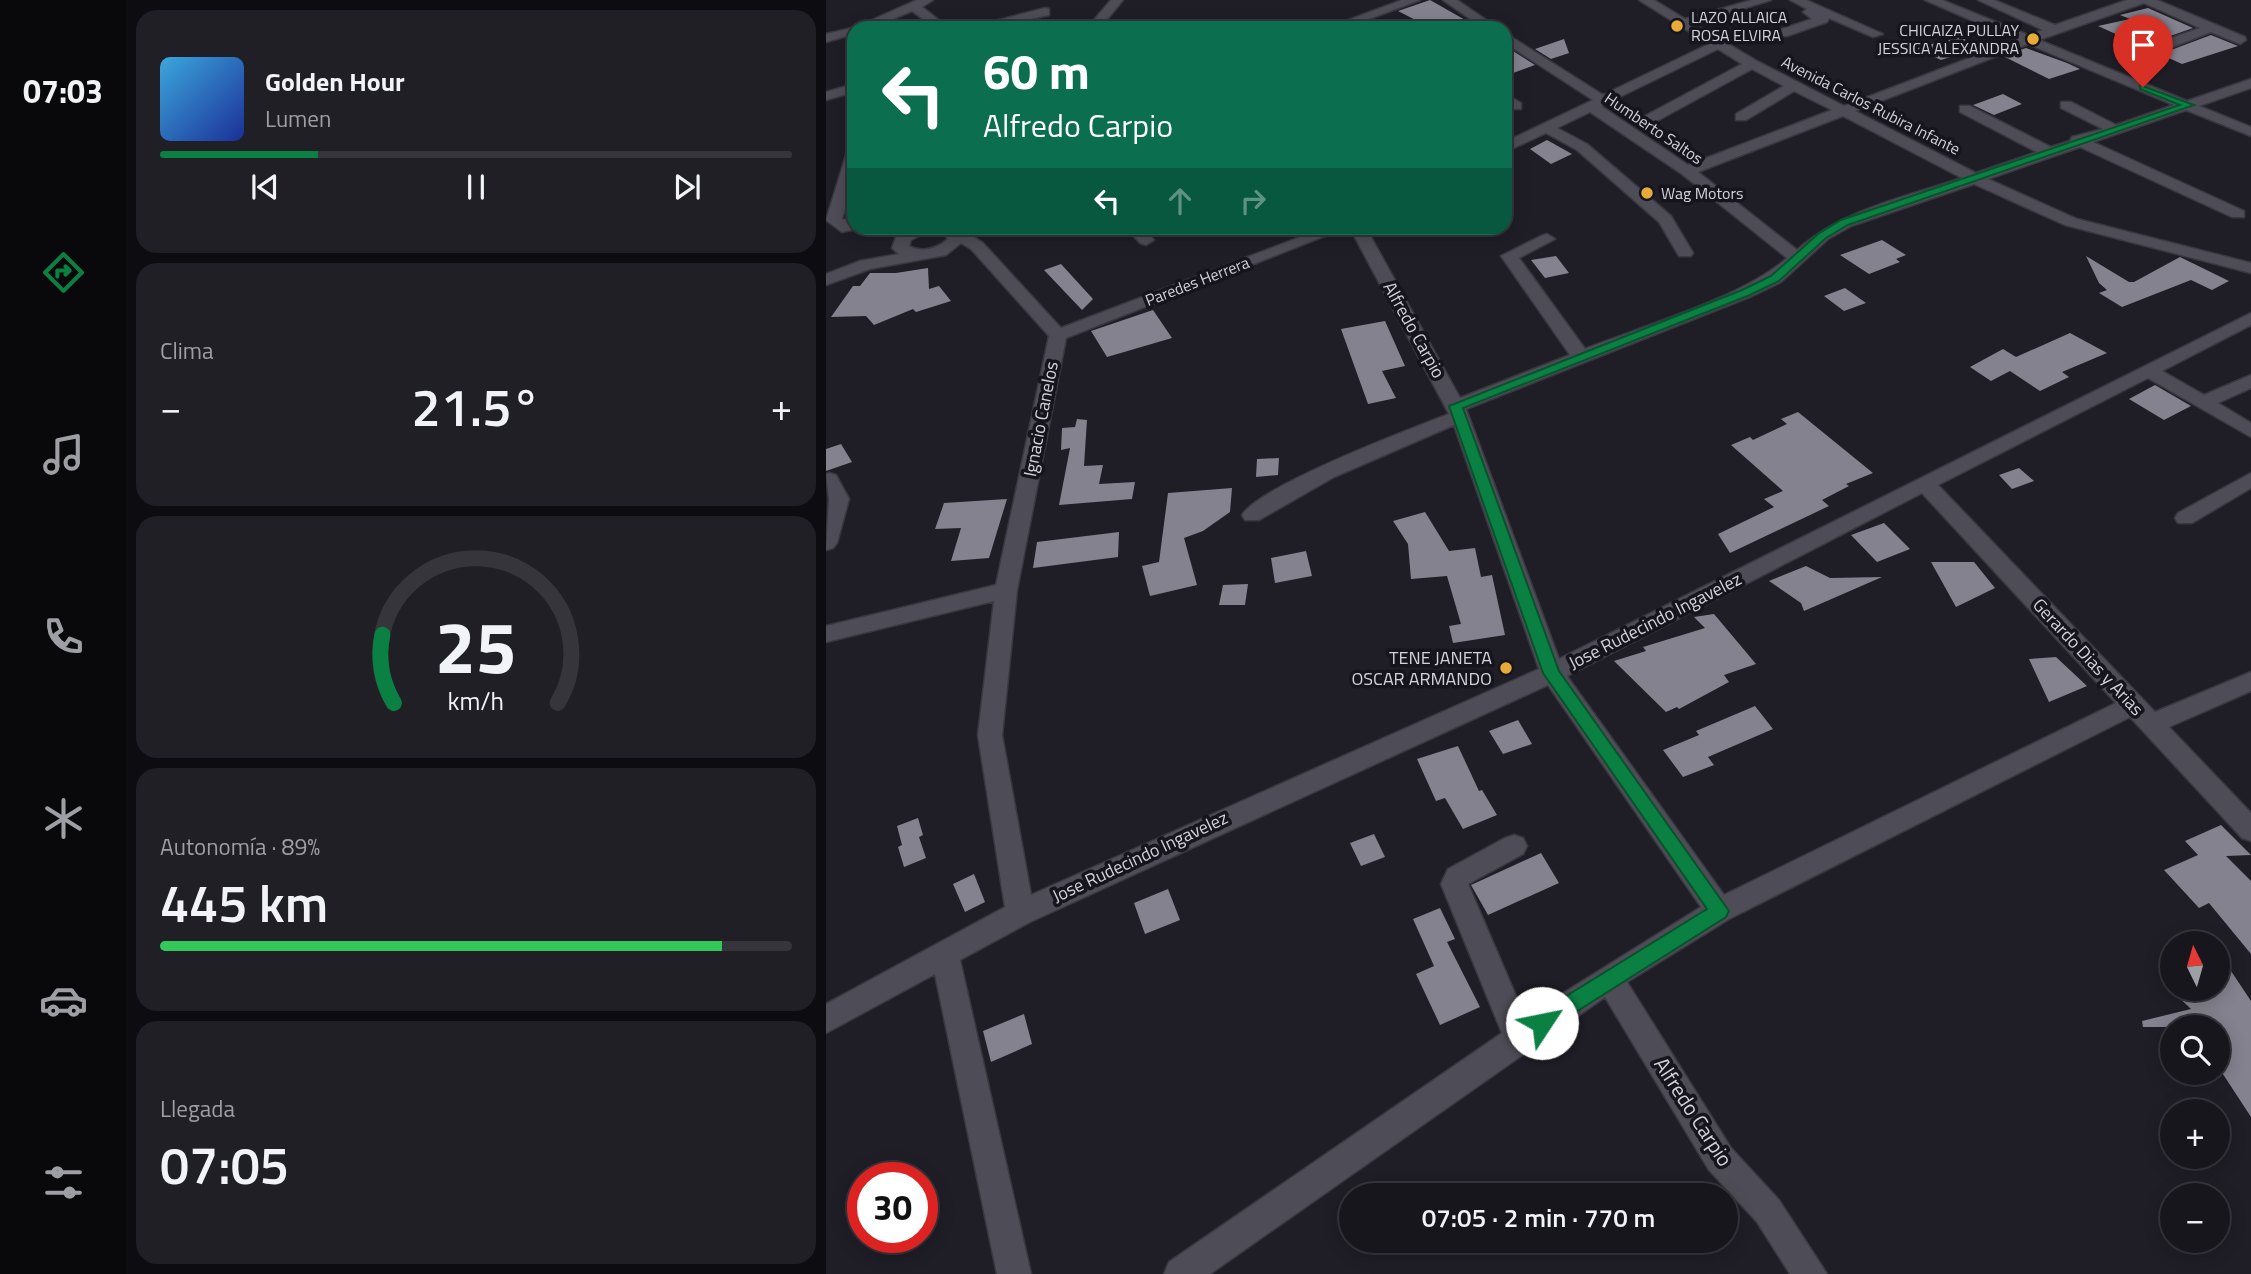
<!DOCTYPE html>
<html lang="es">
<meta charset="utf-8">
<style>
body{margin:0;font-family:"Titillium Web",sans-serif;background:#201f26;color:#f1f3f6;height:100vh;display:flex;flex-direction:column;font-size:26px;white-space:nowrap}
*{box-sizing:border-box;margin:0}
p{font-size:23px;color:#9e9fa4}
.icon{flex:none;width:38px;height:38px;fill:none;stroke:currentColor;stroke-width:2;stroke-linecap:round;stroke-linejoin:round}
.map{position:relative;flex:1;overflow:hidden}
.sheet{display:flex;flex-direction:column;gap:10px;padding:10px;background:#0d0c10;width:700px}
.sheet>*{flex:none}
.hud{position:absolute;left:21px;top:21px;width:665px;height:214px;border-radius:21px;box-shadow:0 4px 18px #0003,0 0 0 2px #36353b;background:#0b6e4f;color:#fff;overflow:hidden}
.needle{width:46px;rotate:355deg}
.tools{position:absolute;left:1334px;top:931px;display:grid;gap:14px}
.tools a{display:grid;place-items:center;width:70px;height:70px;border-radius:50%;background:#17161d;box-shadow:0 4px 18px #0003,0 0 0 2px #36353b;font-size:35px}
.speed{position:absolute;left:21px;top:1162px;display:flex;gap:14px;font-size:35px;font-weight:700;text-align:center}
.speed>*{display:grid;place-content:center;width:91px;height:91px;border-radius:50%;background:#17161d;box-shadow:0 4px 18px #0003,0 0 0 2px #36353b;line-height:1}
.speed .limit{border:10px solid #d22;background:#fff;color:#111}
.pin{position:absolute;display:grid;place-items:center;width:60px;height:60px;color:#fff;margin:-72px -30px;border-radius:50% 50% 50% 0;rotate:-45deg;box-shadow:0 0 7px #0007}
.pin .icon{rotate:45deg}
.me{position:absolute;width:77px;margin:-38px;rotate:56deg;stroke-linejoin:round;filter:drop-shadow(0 0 5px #0008)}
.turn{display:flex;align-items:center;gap:24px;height:147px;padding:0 21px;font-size:32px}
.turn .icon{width:91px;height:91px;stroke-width:2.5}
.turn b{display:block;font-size:49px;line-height:60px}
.lanes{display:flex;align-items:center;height:66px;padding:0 21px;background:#0003;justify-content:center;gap:35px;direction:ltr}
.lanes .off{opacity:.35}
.big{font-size:52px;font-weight:600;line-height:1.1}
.sheet .widget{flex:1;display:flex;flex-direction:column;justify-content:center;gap:10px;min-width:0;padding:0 24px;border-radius:21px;background:#201f26}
.sheet .dial{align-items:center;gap:0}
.dial svg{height:182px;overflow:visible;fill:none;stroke:#36353b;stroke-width:7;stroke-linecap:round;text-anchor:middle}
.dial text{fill:#f1f3f6;stroke:none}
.song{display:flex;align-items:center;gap:21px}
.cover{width:84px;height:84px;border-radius:10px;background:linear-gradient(135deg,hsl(200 70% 55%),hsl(230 70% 35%))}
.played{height:7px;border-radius:4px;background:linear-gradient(90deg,#0b8043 25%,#36353b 25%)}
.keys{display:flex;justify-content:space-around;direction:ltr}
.heat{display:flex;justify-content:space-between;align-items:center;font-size:38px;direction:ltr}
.charge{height:10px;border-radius:5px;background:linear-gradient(90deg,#34c759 89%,#36353b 0)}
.trip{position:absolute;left:513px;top:1183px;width:399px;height:70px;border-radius:35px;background:#17161d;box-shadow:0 4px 18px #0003,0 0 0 2px #36353b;font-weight:600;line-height:70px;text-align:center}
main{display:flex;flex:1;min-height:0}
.tabs{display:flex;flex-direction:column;width:126px;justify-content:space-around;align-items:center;background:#09090c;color:#9e9fa4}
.tabs .icon{width:49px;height:49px}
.tabs .selected{color:#0b8043}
.tabs b{font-size:32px;color:#f1f3f6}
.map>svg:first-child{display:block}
.building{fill:#83828e}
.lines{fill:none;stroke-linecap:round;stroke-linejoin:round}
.minor-casing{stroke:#393840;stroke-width:3}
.minor{fill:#4e4d57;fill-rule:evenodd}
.route{fill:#0b8043;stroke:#07532c;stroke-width:2}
.poi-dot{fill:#e9ab38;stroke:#16151e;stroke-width:2.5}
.labels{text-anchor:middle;stroke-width:7;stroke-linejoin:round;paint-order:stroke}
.far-poi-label{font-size:16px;fill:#d2d2d8;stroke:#16151e;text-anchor:start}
.far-street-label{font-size:16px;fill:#d2d2d8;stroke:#16151e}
.street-label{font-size:18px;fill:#d2d2d8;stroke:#16151e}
.poi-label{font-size:18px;fill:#d2d2d8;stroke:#16151e;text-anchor:end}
.near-street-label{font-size:21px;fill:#d2d2d8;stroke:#16151e}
</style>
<main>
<nav class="tabs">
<b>07:03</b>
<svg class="icon selected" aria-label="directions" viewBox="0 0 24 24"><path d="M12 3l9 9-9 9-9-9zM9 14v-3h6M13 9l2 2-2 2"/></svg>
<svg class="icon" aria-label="music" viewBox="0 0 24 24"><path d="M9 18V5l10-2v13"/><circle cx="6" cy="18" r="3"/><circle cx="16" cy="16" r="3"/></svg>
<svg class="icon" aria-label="phone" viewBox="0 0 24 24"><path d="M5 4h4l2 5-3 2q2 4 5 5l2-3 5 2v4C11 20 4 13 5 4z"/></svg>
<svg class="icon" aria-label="climate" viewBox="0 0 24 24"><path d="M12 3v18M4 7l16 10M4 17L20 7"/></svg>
<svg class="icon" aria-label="car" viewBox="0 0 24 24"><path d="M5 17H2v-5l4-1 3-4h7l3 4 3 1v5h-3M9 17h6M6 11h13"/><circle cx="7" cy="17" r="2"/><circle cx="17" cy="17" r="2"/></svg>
<svg class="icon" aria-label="filters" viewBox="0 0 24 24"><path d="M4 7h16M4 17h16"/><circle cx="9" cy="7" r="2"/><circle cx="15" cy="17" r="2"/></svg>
</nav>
<section class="sheet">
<div class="widget">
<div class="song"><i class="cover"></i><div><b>Golden Hour</b><p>Lumen</p></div></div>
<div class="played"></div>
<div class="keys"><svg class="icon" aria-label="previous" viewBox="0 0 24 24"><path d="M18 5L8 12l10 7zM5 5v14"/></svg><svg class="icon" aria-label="pause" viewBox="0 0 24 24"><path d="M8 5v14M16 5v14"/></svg><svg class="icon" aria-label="next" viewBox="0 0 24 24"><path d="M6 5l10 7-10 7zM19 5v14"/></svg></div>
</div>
<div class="widget"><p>Clima</p>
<div class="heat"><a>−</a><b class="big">21.5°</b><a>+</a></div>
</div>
<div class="widget dial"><svg viewBox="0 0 100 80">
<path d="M14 69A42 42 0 1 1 86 69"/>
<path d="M14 69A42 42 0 0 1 9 39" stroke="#0b8043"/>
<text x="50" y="56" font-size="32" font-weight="700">25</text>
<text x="50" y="72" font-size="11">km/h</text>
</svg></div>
<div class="widget"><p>Autonomía · 89%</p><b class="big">445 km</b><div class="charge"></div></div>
<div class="widget"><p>Llegada</p><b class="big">07:05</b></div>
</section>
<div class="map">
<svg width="1425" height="1274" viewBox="0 0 1425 1274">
<rect width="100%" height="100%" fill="#1f1e27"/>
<!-- building -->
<path class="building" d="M 604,0 L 648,25 L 652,28 L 605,28 L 572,11 Z
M 1322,8 L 1367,28 L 1333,40 L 1332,50 L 1345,50 L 1385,35 L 1412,46 L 1356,64 L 1272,26 L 1304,19 L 1294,15 Z
M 1135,37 L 1153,48 L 1115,60 L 1089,48 Z
M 738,39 L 743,53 L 725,59 L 709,49 Z
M 679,46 L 709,65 L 679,76 Z
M 1200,48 L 1241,63 L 1254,69 L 1223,79 L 1177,56 Z
M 1177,94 L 1196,104 L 1168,115 L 1147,105 Z
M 721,140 L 746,154 L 725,164 L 704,149 Z
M 1056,240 L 1080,255 L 1070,259 L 1074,262 L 1043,274 L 1014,255 Z
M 730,256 L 743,273 L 719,278 L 705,260 Z
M 1260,256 L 1303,282 L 1308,282 L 1354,257 L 1403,281 L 1386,290 L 1365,280 L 1296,307 L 1273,293 L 1281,290 L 1273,283 Z
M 235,264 L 267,299 L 256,310 L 218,270 Z
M 102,268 L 103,289 L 113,286 L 125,301 L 90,312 L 87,309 L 48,325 L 40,316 L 5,317 L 27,286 L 34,286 L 44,273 L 70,273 Z
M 1019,288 L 1040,303 L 1018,311 L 998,296 Z
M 327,310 L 346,338 L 281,357 L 265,331 Z
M 559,321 L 579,366 L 556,371 L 570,398 L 542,404 L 515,329 Z
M 1244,333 L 1281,353 L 1236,372 L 1243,377 L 1214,391 L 1184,371 L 1165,381 L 1144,367 L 1177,349 L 1190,357 Z
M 1329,385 L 1365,406 L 1338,420 L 1303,399 Z
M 972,412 L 1047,473 L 1020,484 L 1023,486 L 996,500 L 1003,506 L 904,553 L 892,534 L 948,507 L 938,499 L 957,491 L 905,445 L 924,437 L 927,440 L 961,424 L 955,419 Z
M 251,419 L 261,420 L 258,466 L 277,465 L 273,484 L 309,482 L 306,499 L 233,505 L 244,448 L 235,450 L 236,428 L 249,427 Z
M 15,444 L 26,462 L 0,471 L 0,449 Z
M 453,458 L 452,475 L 430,477 L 431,459 Z
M 1193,468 L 1208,481 L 1186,489 L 1173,475 Z
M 406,488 L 404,512 L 377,531 L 358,538 L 371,585 L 324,596 L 316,566 L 333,562 L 342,493 Z
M 181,499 L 163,558 L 125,561 L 135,528 L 109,529 L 118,503 Z
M 599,512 L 623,551 L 649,548 L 655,577 L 666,575 L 679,635 L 627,643 L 623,626 L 635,624 L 621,576 L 585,579 L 582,544 L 567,521 Z
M 1058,523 L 1084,549 L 1051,562 L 1025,535 Z
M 293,532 L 292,557 L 207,568 L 211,542 Z
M 480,551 L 486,576 L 449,583 L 445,558 Z
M 1105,562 L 1148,562 L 1169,588 L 1130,607 Z
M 980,566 L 1004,578 L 1056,577 L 978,611 L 975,603 L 943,581 Z
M 422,584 L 419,605 L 393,605 L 397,585 Z
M 888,614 L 930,664 L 898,675 L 903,682 L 853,709 L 851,707 L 840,712 L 788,661 L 820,651 L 817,647 L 879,628 L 868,617 Z
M 1230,657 L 1261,686 L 1223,702 L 1203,659 Z
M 929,706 L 947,729 L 882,757 L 888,765 L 857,777 L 837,750 L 873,735 L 870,731 Z
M 692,720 L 706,744 L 677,754 L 663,731 Z
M 632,746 L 653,791 L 656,790 L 671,815 L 637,829 L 619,798 L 610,801 L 591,759 Z
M 92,818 L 97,835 L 93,837 L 100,858 L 78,867 L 72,847 L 76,845 L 71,826 Z
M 1395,825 L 1425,855 L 1400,856 L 1425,881 L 1425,954 L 1383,903 L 1373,908 L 1338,870 L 1372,855 L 1359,841 Z
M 548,834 L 559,857 L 535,866 L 524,843 Z
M 715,853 L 733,883 L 662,915 L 645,885 Z
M 148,874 L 159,902 L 139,912 L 127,884 Z
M 342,889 L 354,920 L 319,934 L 308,903 Z
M 614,908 L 629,939 L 621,942 L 654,1007 L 614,1025 L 590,974 L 608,966 L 587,919 Z
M 1391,950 L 1425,1001 L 1425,1117 L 1391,1065 L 1391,1027 L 1317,1027 L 1316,1021 L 1365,1009 L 1344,989 L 1391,989 Z
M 198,1014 L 206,1044 L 165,1062 L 157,1031 Z"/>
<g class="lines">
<!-- minor casing -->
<g class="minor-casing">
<path id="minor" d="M 91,0 L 107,0 L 96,7 L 123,28 L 109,28 L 86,11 L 46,28 L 28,28 L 28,34 L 0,42 L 0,34 L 30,27 Z
M 285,0 L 297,0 L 274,28 L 261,28 Z
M 576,0 L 594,0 L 519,28 L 501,28 Z
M 617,0 L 631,0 L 672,28 L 657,28 Z
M 813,0 L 828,0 L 859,19 L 926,0 L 945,0 L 868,24 L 931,61 L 1018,106 L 1191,40 L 1099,0 L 1116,0 L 1202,35 L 1217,30 L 1152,0 L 1168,0 L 1229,25 L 1301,0 L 1331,0 L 1419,37 L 1420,40 L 1414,44 L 1385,32 L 1344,48 L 1334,48 L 1334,42 L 1374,28 L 1318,3 L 1213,40 L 1361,101 L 1425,79 L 1425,88 L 1373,106 L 1425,127 L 1425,136 L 1360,110 L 1267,142 L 1418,211 L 1418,217 L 1406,217 L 1254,147 L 1162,179 L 1251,219 L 1425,263 L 1425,273 L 1239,225 L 1148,184 L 1025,226 L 1002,239 L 955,282 L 926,296 L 640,409 L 733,659 L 1425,313 L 1425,325 L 1336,371 L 1378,395 L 1425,375 L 1425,388 L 1392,403 L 1425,423 L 1425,437 L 1322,378 L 1112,485 L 1329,712 L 1425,672 L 1425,691 L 1343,727 L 1425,813 L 1425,841 L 1416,838 L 1304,717 L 903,919 L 801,982 L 905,1148 L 953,1200 L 1001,1274 L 964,1274 L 931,1222 L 883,1170 L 779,997 L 384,1274 L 338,1274 L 343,1262 L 676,1033 L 615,884 L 622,869 L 679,838 L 688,835 L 697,838 L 701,846 L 697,854 L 642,884 L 699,1017 L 875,907 L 722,685 L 204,922 L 134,960 L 205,1274 L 171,1274 L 109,974 L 0,1033 L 0,1004 L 179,907 L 152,735 L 168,601 L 0,642 L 0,626 L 170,585 L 223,336 L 145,249 L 135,243 L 120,255 L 44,269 L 0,285 L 0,274 L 34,261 L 73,254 L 66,248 L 70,237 L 87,228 L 108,228 L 85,240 L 83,246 C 97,253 110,249 122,239 L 114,228 L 136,229 L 157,243 L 235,328 L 498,228 L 519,228 L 240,338 L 191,590 L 176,735 L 205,895 L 713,669 L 628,425 L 508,477 L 433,520 L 419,520 L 416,515 C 435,485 584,429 623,414 L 524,228 L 540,228 L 634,398 L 744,355 L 675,256 L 715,236 L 721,234 L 729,239 L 693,258 L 759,349 C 817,326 916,298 961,258 L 856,174 L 764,112 L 731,128 L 761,144 L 845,216 L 867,253 L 865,256 L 853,256 L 833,222 L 751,150 L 720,133 L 679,152 L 679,142 L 767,100 L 679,43 L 679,33 L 777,95 L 883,44 ZM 1202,44 L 1348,105 L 1290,125 L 1245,102 L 1235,102 L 1235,108 L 1277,129 L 1246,137 L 1244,141 L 1225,147 L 1144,106 L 1134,106 L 1134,112 L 1211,152 L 1150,173 L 1029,111 ZM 892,49 L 916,64 L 819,116 L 819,122 L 829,122 L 926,69 L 958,86 L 910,114 L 910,120 L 920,120 L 968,91 L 1006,110 L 862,165 L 775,106 ZM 1017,116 L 1136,178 C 1079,197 1016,210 971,250 L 872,172 ZM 1096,493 L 1290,703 L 898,895 L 741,676 Z
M 964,0 L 980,0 L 1057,34 L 1047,37 L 1003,18 L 1001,22 L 961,36 L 953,36 L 953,30 L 986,19 L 977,12 L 981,9 Z
M 219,8 L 223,9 L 223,15 L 165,28 L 142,28 Z
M 28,84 L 28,92 L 0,100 L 0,92 Z
M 679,94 L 695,103 L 695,109 L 685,109 L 679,104 Z
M 28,148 L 28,178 L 16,219 L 28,221 L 28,228 L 35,228 L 16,232 L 0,220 L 21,152 Z
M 300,228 L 317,228 L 328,240 L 320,245 L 314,243 Z
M 3,473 L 10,475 L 23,499 L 11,543 L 7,548 L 0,550 L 3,499 L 0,474 Z
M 1425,473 L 1425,488 L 1366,523 L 1352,523 L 1349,518 L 1352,513 Z"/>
</g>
<!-- minor -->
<use href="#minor" class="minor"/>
</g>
<!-- route -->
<path class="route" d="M 1314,85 L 1368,105 L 1022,225 L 1000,238 L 953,281 L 924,295 L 637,408 L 733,671 L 903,911 L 900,917 L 723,1029 L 716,1032 L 708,1029 L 705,1023 L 708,1016 L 881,909 L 717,673 L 623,406 L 916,290 L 945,276 L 992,234 L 1015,220 L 1354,105 L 1314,89 Z"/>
<!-- markers -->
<g class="poi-dot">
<circle cx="851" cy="26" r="7"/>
<circle cx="1207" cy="39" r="7"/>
<circle cx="821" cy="193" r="7"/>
<circle cx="680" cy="668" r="7"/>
</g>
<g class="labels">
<!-- far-poi labels -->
<g class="far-poi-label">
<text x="865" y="23">LAZO ALLAICA<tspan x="865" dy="18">ROSA ELVIRA</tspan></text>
<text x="1193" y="36" text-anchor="end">CHICAIZA PULLAY<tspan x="1193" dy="18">JESSICA ALEXANDRA</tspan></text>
<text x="835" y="199">Wag Motors</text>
</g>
<!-- far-street labels -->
<g class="far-street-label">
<text transform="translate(1045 105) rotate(27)" y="6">Avenida Carlos Rubira Infante</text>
<text transform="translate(828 128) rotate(34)" y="6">Humberto Saltos</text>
<text transform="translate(371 281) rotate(-21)" y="6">Paredes Herrera</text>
</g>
<!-- street labels -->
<g class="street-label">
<text transform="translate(588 330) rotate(61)" y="6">Alfredo Carpio</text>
<text transform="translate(215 419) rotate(-79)" y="6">Ignacio Canelos</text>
<text transform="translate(829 621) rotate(-27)" y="6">Jose Rudecindo Ingavelez</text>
<text transform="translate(1262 657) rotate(47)" y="6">Gerardo Dias y Arias</text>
<text transform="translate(314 857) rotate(-25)" y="6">Jose Rudecindo Ingavelez</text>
</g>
<!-- poi labels -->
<g class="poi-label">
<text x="666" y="664">TENE JANETA<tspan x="666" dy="21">OSCAR ARMANDO</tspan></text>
</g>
<!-- near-street labels -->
<g class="near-street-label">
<text transform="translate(867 1112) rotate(57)" y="7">Alfredo Carpio</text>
</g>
</g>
</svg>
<div class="tools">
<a><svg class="needle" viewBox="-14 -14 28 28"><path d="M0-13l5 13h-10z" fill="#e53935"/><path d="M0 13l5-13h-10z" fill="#9e9fa4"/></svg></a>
<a><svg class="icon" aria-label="search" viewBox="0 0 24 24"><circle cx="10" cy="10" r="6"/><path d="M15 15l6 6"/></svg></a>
<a>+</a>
<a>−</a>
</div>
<div class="speed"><div class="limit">30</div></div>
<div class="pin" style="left:1317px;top:87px;background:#d93025"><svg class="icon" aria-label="arrive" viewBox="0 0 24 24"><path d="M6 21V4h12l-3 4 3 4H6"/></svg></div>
<svg class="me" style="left:716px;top:1023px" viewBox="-20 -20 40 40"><circle r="19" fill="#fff"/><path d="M0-13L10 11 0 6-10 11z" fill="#0b8043"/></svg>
<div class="trip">07:05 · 2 min · 770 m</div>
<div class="hud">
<div class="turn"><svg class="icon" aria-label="left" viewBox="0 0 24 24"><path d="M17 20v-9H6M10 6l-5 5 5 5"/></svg><div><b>60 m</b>Alfredo Carpio</div></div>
<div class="lanes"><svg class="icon" aria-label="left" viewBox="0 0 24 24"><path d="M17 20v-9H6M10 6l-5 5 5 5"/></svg><svg class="icon off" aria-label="ahead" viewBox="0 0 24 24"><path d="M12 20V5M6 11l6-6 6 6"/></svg><svg class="icon off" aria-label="right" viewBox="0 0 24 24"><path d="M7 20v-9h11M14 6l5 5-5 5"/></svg></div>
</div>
</div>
</main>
